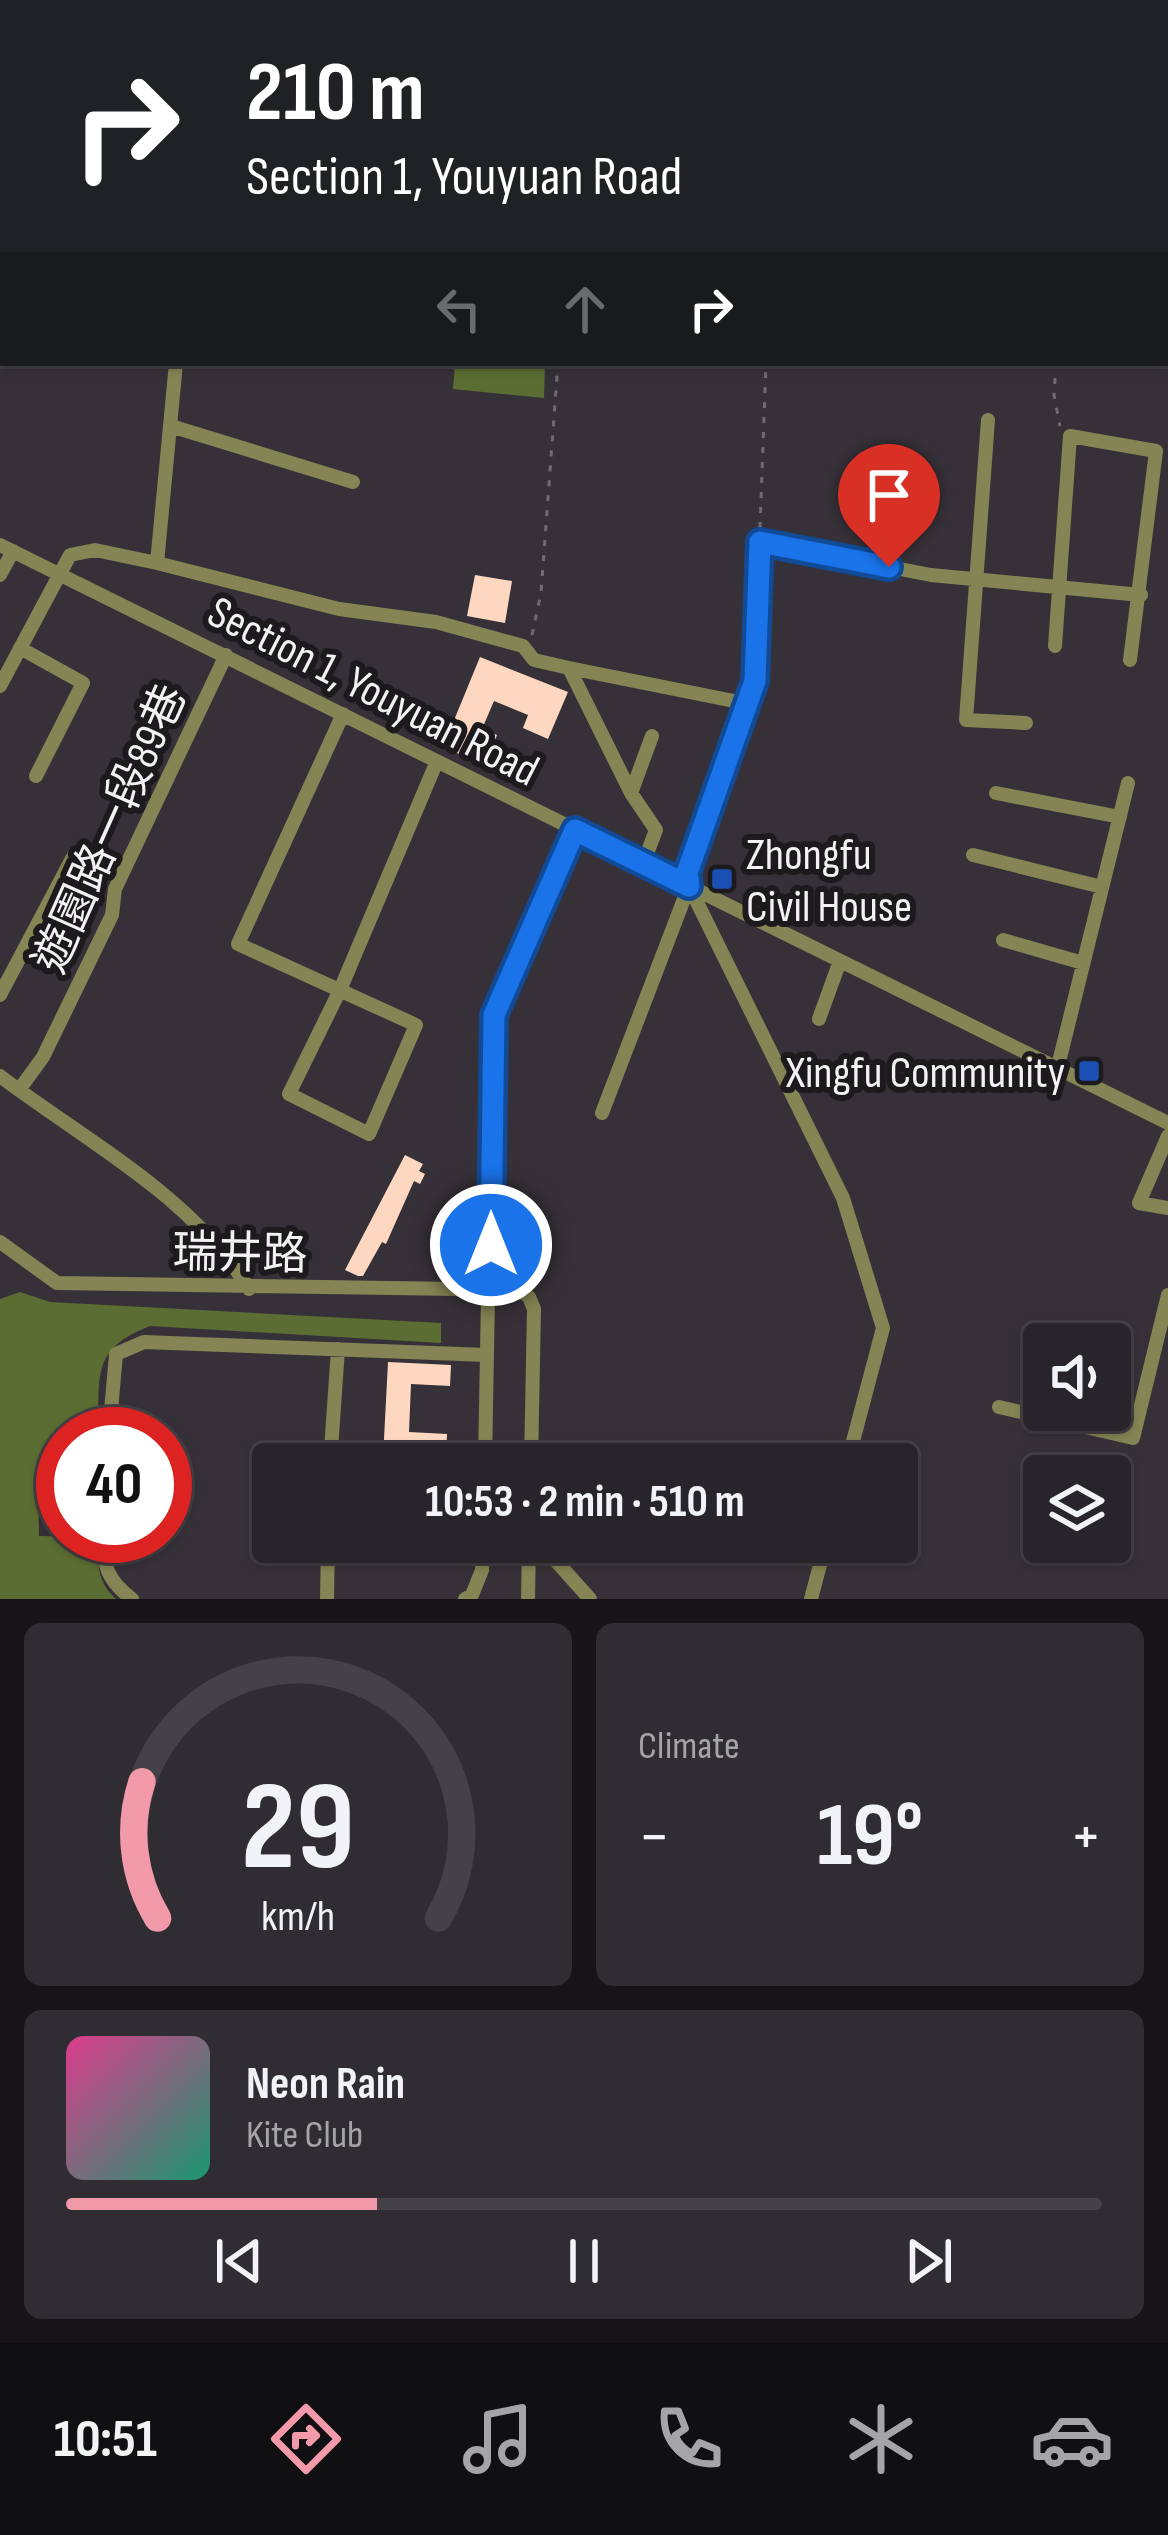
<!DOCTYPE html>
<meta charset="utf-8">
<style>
body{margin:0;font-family:"Sofia Sans Condensed","Noto Sans TC",sans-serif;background:#302d32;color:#f1f3f6;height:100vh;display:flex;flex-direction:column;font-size:45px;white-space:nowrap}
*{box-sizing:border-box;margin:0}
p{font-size:39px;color:#a5a5a8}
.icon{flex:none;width:66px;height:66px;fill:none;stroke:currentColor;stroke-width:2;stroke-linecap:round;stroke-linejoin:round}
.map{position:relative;height:1599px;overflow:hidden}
.panel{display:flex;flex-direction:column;gap:24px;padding:24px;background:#161417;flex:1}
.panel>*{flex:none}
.hud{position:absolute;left:0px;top:0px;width:1170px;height:366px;box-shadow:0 3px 9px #0004,0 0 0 3px #444247;background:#202124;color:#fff;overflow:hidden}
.fabs{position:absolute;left:1023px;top:1323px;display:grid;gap:24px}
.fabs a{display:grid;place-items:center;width:108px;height:108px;border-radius:12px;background:#28252a;box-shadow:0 3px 9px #0004,0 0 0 3px #444247;font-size:60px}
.speed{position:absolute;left:36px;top:1407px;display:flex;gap:24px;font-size:60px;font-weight:700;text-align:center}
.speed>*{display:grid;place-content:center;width:156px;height:156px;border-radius:50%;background:#28252a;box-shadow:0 3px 9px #0004,0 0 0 3px #444247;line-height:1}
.speed .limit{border:18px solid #d22;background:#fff;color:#111}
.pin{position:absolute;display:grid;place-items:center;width:102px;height:102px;color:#fff;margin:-123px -51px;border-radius:50% 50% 50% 0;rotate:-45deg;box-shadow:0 0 12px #0007}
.pin .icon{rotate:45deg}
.me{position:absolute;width:132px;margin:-66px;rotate:0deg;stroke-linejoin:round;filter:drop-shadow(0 0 9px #0008)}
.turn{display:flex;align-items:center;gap:42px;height:252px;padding:0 48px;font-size:54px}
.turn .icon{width:156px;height:156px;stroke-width:2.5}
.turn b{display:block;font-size:84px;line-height:102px}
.lanes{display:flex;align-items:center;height:114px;padding:0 48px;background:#0003;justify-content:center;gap:60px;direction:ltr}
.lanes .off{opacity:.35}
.big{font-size:90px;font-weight:700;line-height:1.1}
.panel .card{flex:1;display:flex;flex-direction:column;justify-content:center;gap:18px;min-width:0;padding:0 42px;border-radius:18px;background:#302d32}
.panel .dial{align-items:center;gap:0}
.dial svg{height:312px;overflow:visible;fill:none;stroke:#444247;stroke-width:7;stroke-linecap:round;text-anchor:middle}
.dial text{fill:#f1f3f6;stroke:none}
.song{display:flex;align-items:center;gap:36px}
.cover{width:144px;height:144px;border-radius:18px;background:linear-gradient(135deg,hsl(330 70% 55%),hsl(160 70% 35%))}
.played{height:12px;border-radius:6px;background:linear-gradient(90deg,#f39aaa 30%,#444247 30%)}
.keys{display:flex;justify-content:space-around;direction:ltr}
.heat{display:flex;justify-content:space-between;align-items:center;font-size:66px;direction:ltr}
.panel .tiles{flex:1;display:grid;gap:24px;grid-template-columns:1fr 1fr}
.card:last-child{grid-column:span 2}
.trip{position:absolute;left:252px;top:1443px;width:666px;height:120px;border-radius:12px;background:#28252a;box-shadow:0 3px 9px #0004,0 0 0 3px #444247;font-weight:700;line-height:120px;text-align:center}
.tab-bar{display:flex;height:192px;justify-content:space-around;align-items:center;background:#100f11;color:#a5a5a8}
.tab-bar .icon{width:84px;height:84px}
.tab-bar .current{color:#f39aaa}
.tab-bar b{font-size:54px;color:#f1f3f6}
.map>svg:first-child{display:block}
.forest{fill:#5b6d32}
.building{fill:#fdd7c0}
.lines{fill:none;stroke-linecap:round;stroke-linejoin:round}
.path{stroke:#706b71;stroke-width:3;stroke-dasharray:6 9;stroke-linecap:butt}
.minor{stroke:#858454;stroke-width:14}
.route-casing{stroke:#114b97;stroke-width:30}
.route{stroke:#1a73e8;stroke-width:21}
.transit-dot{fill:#1a4fb4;stroke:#1c1a1d;stroke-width:4.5}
.labels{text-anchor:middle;stroke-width:12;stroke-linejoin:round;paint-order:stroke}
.street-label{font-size:45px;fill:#f4f1f5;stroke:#1c1a1d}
.poi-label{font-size:45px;fill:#f4f1f5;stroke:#1c1a1d;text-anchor:start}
</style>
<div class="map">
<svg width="1168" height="1599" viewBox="0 0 1168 1599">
<rect width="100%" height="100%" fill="#363138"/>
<!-- forest -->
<path class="forest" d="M 455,363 L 545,363 L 544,398 L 453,389 Z
M 20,1292 L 50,1302 L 441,1323 L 441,1343 L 150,1326 C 90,1349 100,1377 98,1434 L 63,1434 L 63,1462 L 38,1464 L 39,1536 L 100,1537 C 97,1563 96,1581 116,1599 L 0,1599 L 0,1299 Z"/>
<!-- building -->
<path class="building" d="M 475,575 L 512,581 L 505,623 L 467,616 Z
M 480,657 L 568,692 L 548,739 L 523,728 L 528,715 L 494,701 L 482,729 L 497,735 L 485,765 L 443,747 Z
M 405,1155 L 423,1164 L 419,1171 L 425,1174 L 420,1184 L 414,1181 L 386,1244 L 382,1242 L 363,1276 L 358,1276 L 345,1270 Z
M 388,1362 L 451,1365 L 450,1386 L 411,1384 L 409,1432 L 447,1434 L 446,1460 L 383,1458 Z"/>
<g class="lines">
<!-- path -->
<path class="path" d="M 774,0 L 784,3
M 804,0 L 814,3
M 582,3 L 582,0
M 764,3 L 765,0
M 793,3 L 796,0
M 1022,3 L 1023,0
M 1056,363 L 1054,395 L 1060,426
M 760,528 L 766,363
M 532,635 L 541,593 L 558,363"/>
<!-- minor -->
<path class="minor" d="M 914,0 L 923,3
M 201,3 L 201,0
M 1167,89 L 1168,90
M 988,420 L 966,720 L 1026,723
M 174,427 L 353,482
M 0,545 L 1168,1123
M 157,563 L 339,609 L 436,622 L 523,646 L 534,660 L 569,668 L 631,793 L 656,830 L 643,864
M 0,575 L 13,551
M 1055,646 L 1070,436 L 1156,451 L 1130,660
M 20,648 L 83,683 L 36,776
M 569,668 L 749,704
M 0,686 L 70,555 L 95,550 L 157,563 L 176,363
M 343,714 L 238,944 L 416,1025 L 369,1134 L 289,1094 L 340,990 L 437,761
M 631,793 L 652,736
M 996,793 L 1120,817
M 973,855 L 1102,887
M 689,886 L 843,1198 L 883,1328 L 847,1464
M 1003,940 L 1083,963
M 0,995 L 74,855
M 819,1019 L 840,961
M 1058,1066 L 1128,783
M 0,1076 C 86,1141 192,1196 249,1289
M 19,1090 L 43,1057 L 112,915 L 115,889 L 226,655
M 602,1113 L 689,886 L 687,873 L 749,704 L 755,681 L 760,542 L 931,575 L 1141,595
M 1168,1136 L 1139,1203 L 1168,1208
M 0,1242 L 57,1283 L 520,1290 L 529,1297 L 534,1309 L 531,1464
M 999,1407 L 1133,1438 L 1168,1295
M 109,1434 L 116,1354 L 144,1342 L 487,1355
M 330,1464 L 338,1349
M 485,1464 L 493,1015 L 575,830
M 104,1536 C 103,1566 107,1580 132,1599
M 539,1542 L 590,1599
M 327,1599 L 328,1542
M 465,1599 L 472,1595 L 482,1570 L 483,1542
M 528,1599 L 529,1542
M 811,1599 L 826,1542"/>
</g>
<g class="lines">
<!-- route casing -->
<g class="route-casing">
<path id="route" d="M 491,1245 L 494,1015 L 575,830 L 689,886 L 687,873 L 755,681 L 760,542 L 889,567"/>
</g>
<!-- route -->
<use href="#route" class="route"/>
</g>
<!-- markers -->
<g class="transit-dot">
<rect x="710" y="867" width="24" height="24" rx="6"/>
<rect x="1077" y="1059" width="24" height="24" rx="6"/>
</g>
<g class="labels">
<!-- street labels -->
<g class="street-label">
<text transform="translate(374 690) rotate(27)" y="16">Section 1, Youyuan Road</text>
<text transform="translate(109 828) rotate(-66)" y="16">遊園路一段89巷</text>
<text transform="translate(240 1252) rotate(1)" y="16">瑞井路</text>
</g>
<!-- poi labels -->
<g class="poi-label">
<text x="746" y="869">Zhongfu<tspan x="746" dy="52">Civil House</tspan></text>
<text x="1065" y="1087" text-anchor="end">Xingfu Community</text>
</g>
</g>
</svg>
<div class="fabs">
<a><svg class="icon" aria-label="sound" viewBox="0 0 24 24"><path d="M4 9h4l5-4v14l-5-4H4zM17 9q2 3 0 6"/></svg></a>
<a><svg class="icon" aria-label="layers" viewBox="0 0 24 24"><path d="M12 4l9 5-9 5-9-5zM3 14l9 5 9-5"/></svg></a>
</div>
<div class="speed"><div class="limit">40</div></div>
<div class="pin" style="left:889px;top:567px;background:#d93025"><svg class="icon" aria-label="arrive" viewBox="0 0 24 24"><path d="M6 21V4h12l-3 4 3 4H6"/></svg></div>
<svg class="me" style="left:491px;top:1245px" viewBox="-20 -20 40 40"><circle r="17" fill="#1a73e8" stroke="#fff" stroke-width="3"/><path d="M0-11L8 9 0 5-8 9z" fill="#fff"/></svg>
<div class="trip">10:53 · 2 min · 510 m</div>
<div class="hud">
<div class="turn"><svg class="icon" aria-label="right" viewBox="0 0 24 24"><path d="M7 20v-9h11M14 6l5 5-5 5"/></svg><div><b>210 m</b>Section 1, Youyuan Road</div></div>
<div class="lanes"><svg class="icon off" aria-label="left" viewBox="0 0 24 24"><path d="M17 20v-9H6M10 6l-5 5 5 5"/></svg><svg class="icon off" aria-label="ahead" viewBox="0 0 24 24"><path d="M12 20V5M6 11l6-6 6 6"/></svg><svg class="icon" aria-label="right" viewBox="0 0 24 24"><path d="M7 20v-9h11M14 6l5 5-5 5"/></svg></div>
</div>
</div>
<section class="panel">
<div class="tiles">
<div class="card dial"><svg viewBox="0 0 100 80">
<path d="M14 69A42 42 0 1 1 86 69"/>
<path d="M14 69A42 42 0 0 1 10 34" stroke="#f39aaa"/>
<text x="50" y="56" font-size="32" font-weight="700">29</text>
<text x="50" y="72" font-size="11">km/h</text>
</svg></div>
<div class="card"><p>Climate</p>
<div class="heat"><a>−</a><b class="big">19°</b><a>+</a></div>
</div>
<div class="card">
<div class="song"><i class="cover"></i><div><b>Neon Rain</b><p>Kite Club</p></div></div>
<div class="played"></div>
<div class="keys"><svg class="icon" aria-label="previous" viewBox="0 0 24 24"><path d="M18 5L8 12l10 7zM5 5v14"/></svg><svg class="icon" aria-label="pause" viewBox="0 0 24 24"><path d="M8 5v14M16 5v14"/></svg><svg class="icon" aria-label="next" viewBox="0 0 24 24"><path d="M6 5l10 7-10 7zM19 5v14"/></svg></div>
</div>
</div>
</section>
<nav class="tab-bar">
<b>10:51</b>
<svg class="icon current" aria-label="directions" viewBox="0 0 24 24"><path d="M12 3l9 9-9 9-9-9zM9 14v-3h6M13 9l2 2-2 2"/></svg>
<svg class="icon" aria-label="music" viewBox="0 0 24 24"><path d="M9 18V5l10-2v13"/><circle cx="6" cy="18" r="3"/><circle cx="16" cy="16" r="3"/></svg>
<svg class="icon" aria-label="phone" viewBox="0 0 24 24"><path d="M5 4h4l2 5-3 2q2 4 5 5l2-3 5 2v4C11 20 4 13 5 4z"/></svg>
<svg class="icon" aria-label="climate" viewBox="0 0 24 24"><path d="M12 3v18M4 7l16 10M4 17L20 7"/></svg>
<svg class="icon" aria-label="car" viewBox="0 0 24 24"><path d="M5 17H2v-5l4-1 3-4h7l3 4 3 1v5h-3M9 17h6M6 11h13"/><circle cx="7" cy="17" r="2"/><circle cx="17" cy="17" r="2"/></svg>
</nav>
